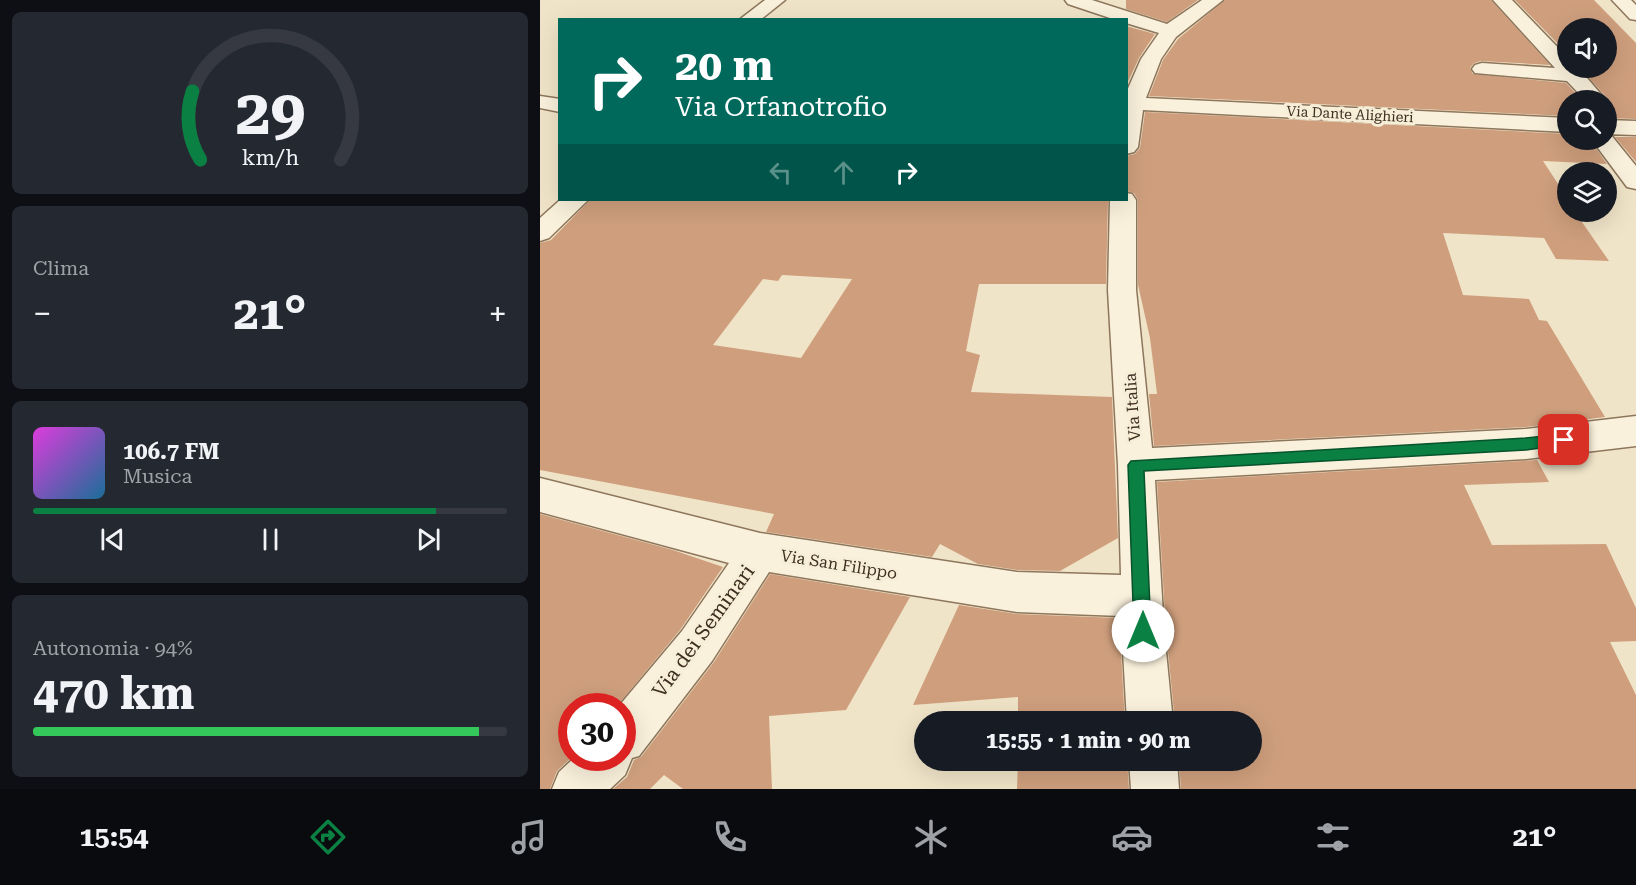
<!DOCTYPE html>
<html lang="it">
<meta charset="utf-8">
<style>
body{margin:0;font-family:"Roboto Serif",serif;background:#242831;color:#f1f3f6;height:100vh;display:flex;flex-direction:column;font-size:22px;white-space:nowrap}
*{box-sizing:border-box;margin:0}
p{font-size:20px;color:#9ea1a6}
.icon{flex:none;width:33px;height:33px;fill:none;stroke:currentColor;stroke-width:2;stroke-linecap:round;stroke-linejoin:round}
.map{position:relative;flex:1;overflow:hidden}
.side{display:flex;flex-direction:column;gap:12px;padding:12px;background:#0d0f14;width:540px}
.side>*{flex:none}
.guide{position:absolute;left:18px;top:18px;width:570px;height:183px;border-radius:0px;box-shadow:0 6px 24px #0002;background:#00695c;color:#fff;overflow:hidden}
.buttons{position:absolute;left:1017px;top:18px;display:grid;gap:12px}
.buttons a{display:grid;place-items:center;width:60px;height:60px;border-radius:50%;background:#171b24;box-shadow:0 6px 24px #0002;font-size:30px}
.speed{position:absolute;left:18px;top:693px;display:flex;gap:12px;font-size:30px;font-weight:700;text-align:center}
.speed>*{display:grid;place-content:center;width:78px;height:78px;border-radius:50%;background:#171b24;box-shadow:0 6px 24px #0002;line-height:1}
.speed .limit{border:9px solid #d22;background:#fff;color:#111}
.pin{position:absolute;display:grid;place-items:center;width:51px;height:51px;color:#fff;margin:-26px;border-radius:12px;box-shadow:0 3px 9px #0006}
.me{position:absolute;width:66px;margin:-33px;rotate:0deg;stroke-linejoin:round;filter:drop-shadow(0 0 4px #0008)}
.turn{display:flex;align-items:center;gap:21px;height:126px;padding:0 18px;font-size:27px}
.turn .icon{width:78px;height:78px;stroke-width:2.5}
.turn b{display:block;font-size:42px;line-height:51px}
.lanes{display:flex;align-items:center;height:57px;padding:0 18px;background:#0003;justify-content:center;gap:30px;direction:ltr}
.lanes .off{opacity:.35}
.big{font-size:45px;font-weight:700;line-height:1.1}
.side .card{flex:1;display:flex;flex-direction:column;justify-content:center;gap:9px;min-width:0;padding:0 21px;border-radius:9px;background:#242831}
.side .dial{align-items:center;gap:0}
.dial svg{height:156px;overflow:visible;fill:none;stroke:#363941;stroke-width:7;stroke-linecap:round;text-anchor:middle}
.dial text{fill:#f1f3f6;stroke:none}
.song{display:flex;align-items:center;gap:18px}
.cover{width:72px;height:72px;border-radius:9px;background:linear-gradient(135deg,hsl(300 70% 55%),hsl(200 70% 35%))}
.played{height:6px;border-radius:3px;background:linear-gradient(90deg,#0b8043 85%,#363941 85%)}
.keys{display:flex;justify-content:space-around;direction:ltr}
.heat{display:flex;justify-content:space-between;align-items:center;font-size:33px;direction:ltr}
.charge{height:9px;border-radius:4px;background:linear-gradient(90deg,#34c759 94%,#363941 0)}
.trip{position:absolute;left:374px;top:711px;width:348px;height:60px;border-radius:30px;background:#171b24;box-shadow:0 6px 24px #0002;font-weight:700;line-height:60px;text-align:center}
.menu{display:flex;height:96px;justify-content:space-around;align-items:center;background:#090b0e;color:#9ea1a6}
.menu .icon{width:42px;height:42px}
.menu .on{color:#0b8043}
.menu b{font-size:27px;color:#f1f3f6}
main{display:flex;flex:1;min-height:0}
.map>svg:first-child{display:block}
.building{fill:#cf9f7d;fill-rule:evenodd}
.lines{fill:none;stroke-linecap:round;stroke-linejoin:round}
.minor-casing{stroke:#8d765c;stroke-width:3}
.minor{fill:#faf1dc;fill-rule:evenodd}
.route{fill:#0b8043;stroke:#07532c;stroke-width:1.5}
.labels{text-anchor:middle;stroke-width:6;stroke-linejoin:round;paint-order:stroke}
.far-street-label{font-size:14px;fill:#3d2e20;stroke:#f7eed8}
.street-label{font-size:16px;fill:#3d2e20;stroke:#f7eed8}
.near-street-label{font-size:20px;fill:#3d2e20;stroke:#f7eed8}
</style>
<main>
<section class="side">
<div class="card dial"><svg viewBox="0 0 100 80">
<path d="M14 69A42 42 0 1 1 86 69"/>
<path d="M14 69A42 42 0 0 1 10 34" stroke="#0b8043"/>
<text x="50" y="56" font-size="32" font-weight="700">29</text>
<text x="50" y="72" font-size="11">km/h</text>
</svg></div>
<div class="card"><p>Clima</p>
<div class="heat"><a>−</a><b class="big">21°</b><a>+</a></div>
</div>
<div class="card">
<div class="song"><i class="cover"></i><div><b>106.7 FM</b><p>Musica</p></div></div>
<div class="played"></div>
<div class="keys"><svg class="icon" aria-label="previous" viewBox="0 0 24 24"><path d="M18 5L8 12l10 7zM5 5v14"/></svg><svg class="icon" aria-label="pause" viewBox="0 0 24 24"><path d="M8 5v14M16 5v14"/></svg><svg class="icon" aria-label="next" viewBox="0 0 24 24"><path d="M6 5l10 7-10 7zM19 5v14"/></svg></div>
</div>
<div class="card"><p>Autonomia · 94%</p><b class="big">470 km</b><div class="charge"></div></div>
</section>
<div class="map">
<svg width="1096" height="789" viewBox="0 0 1096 789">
<rect width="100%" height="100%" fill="#f0e4c8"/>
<!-- building -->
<path class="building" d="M 586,0 L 658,0 L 627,22 L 586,9 Z
M 685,0 L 951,0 L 1010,65 L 941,61 L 934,63 L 930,68 L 933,74 L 1026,83 L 1042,100 L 1028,100 L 1028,116 L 609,96 L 623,60 L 638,39 Z
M 975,0 L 1054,0 L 1096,43 L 1096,119 L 1066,118 L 1068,99 L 1040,68 L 1066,68 L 1066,28 L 1028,28 L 1028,54 Z
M 586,26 L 615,34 L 599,58 L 586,86 Z
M 605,112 L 1028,134 L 1028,140 L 1050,140 L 1067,164 L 1003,161 L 1028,199 L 1028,212 L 1035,212 L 1069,261 L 1016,259 L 1004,238 L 903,233 L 923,295 L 989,299 L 999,320 L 1007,321 L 1065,417 L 986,427 L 614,446 L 609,394 L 617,394 L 610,338 L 598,285 L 598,200 L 594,193 L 586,191 L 586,156 L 595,154 L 600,148 Z
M 1075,137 L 1096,137 L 1096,162 Z
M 50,200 L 568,200 L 566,284 L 439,284 L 426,351 L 440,355 L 431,392 L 572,397 L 578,538 L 520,571 L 477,570 L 438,564 L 400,544 L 392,557 L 226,532 L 234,514 L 0,470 L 0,243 L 11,240 ZM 242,275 L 312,279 L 261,358 L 173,345 L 223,279 L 238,281 Z
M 997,460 L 1009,482 L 924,485 L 952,545 L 1066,544 L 1096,608 L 1096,641 L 1070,642 L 1096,695 L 1096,789 L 641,789 L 639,760 L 711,760 L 711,722 L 635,722 L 626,631 L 617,482 Z
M 0,514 L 133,550 L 183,567 L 140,630 L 77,706 L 32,706 L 32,757 L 17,771 L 10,789 L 0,789 Z
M 230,574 L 370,597 L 306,710 L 229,716 L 232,789 L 143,789 L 124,775 L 110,789 L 73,789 L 87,777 L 94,760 L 101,757 L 174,662 Z
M 419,605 L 477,614 L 579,618 L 585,722 L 478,722 L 478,697 L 373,705 Z
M 478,760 L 587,760 L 589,789 L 477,789 Z"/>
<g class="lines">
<!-- minor casing -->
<g class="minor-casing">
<path id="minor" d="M 225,0 L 245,0 L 220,20 L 199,20 Z
M 525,0 L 552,0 L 627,24 L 662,0 L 683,0 L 636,37 L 621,59 L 606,98 L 1028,118 L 1028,132 L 603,110 L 598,147 L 594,152 L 586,154 L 586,93 L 601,59 L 619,33 L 586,23 L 586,20 L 576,20 L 528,4 Z
M 953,0 L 972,0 L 1028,58 L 1028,68 L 1037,68 L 1041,71 L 1066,100 L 1045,100 L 1027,81 L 935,73 L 932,69 L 935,65 L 942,63 L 1015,68 Z
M 1072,0 L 1091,0 L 1096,5 L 1096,20 L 1090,19 Z
M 0,96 L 20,99 L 20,112 L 0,108 Z
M 1066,120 L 1096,121 L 1096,135 L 1066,134 Z
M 1066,134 L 1071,135 L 1096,166 L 1096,189 L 1087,187 L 1052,140 L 1066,140 Z
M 586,193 L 592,194 L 596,200 L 596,290 L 612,448 L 986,429 L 1096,416 L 1096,446 L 986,459 L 615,480 L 624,631 L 633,722 L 587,722 L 581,616 L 477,612 L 229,572 L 172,661 L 99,756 L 92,758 L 85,775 L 70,789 L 12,789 L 19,772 L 34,758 L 82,758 L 82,706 L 79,706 L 142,631 L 189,563 L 0,512 L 0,478 L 220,533 L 477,572 L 581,575 L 578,465 L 568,290 L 570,200 L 586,200 Z
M 20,200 L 48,200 L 9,238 L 0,241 L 0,218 Z
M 589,760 L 637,760 L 639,789 L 591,789 Z"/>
</g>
<!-- minor -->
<use href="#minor" class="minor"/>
</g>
<!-- route -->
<path class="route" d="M 1024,434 L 1029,435 L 1031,440 L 1029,444 L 986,450 L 604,471 L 611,631 L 609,637 L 603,640 L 597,637 L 594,631 L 588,465 L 591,461 L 986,438 Z"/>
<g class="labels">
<!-- far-street labels -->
<g class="far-street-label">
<text transform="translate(810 114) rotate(3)" y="5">Via Dante Alighieri</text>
</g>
<!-- street labels -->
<g class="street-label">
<text transform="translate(592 407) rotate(-94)" y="6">Via Italia</text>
<text transform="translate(299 564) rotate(9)" y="6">Via San Filippo</text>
</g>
<!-- near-street labels -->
<g class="near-street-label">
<text transform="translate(163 631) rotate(-54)" y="7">Via dei Seminari</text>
</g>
</g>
</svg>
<div class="buttons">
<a><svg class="icon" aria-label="sound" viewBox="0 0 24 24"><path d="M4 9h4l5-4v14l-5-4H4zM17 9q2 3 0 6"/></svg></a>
<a><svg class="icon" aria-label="search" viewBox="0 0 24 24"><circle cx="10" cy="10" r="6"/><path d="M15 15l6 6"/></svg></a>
<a><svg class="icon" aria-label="layers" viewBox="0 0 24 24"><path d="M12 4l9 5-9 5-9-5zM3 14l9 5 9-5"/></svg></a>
</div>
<div class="speed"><div class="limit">30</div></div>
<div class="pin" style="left:1024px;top:440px;background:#d93025"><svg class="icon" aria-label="arrive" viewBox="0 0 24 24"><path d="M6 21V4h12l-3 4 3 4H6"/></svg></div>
<svg class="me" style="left:603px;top:631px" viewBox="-20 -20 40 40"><circle r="19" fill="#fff"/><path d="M0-13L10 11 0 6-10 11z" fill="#0b8043"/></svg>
<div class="trip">15:55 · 1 min · 90 m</div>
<div class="guide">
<div class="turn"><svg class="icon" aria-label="right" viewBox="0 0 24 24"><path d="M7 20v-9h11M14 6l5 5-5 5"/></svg><div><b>20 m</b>Via Orfanotrofio</div></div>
<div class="lanes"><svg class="icon off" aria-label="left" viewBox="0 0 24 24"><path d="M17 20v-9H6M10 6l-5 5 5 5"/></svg><svg class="icon off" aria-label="ahead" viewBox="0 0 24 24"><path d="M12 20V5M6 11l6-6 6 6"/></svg><svg class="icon" aria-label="right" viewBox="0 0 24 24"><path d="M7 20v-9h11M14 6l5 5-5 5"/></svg></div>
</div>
</div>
</main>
<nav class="menu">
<b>15:54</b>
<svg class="icon on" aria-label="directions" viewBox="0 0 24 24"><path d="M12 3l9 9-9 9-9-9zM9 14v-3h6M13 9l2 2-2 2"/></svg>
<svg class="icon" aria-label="music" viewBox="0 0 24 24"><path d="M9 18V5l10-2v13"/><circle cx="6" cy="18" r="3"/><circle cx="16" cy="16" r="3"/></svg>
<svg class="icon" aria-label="phone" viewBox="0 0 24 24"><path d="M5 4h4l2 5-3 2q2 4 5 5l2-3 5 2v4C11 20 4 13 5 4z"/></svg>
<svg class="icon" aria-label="climate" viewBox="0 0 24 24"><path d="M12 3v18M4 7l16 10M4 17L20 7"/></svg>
<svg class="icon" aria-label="car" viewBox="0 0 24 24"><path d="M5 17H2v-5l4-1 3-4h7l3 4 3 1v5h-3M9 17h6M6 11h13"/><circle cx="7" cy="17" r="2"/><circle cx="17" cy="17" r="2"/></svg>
<svg class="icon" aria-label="filters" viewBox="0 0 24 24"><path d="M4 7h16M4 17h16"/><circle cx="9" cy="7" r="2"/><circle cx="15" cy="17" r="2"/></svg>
<b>21°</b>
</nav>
